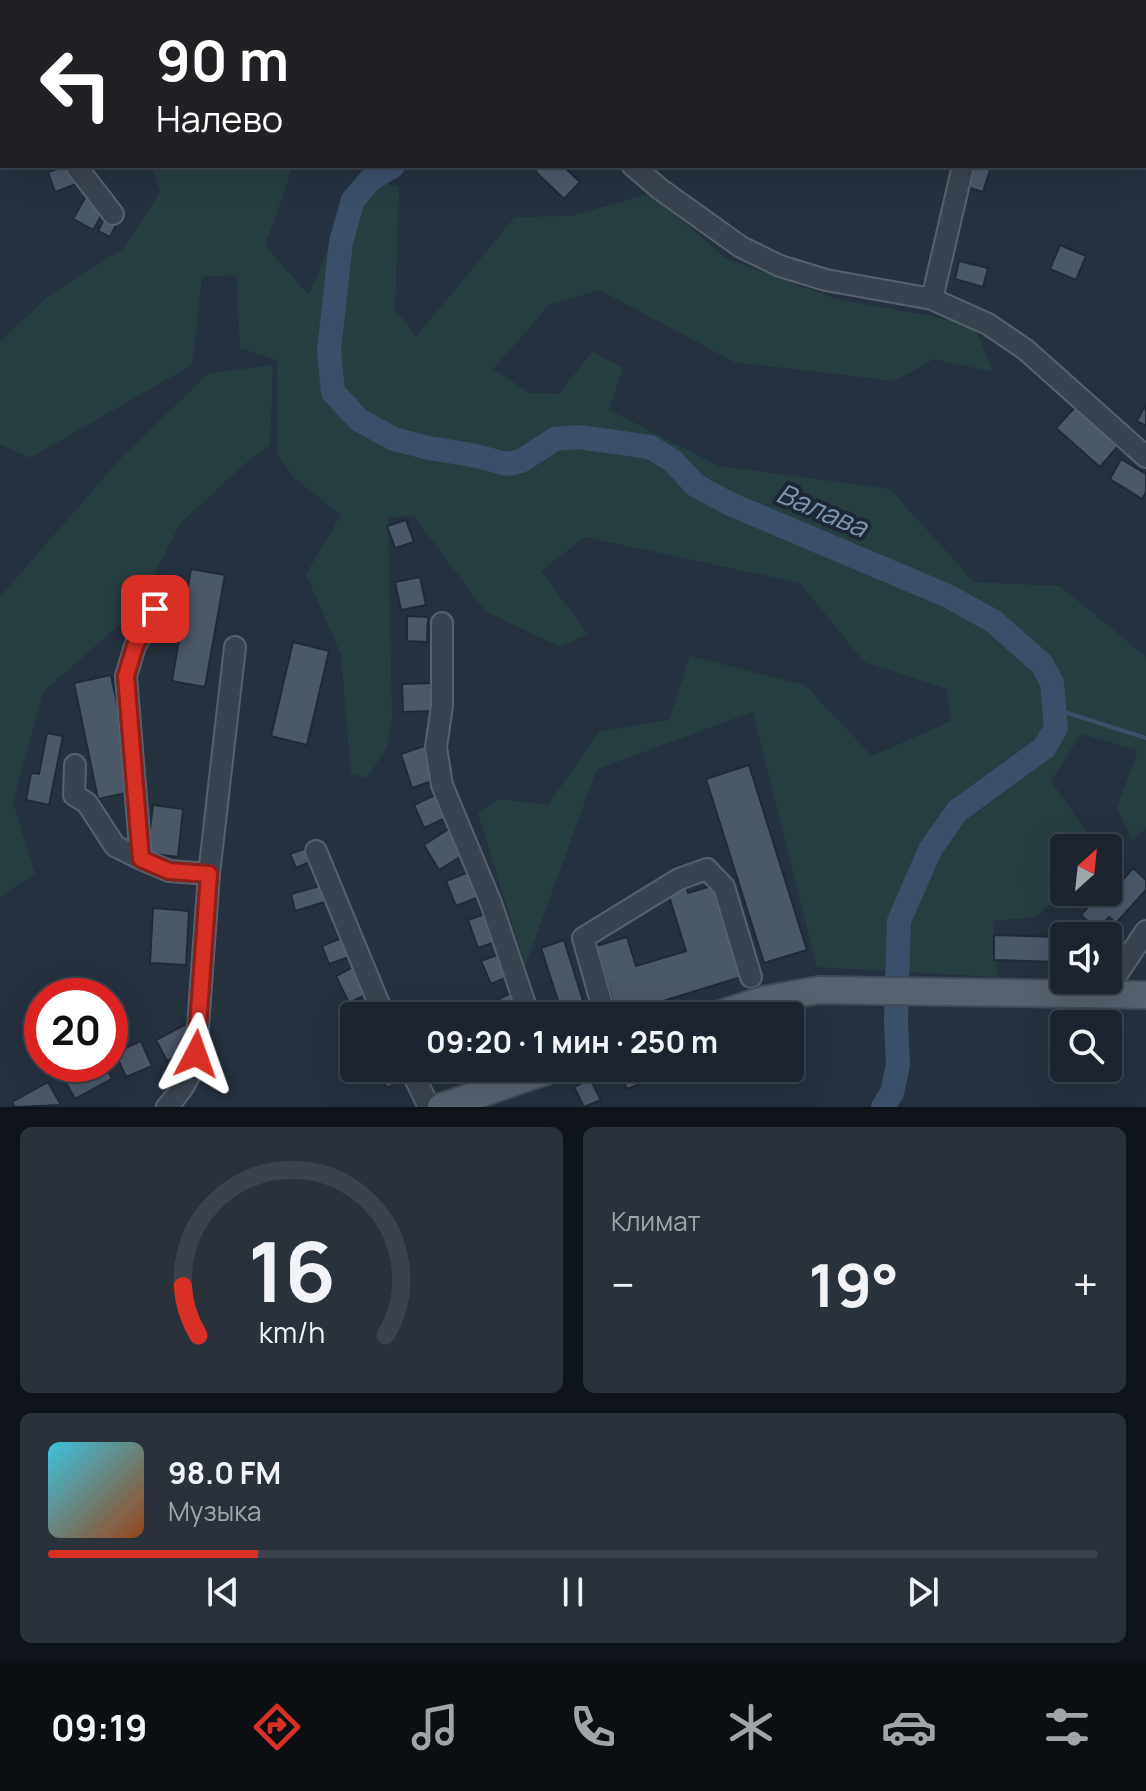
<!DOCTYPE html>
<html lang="ru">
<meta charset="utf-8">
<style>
body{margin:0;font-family:Manrope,sans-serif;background:#29313b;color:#f1f3f6;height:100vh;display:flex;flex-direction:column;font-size:30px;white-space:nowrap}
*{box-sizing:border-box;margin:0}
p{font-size:26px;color:#a0a5aa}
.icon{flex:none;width:44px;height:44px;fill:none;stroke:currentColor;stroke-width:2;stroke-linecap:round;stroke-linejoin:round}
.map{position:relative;height:1107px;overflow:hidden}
.details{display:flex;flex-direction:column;gap:20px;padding:20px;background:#0f141a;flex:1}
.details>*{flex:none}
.top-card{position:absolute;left:0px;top:0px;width:1146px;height:168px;box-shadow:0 8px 32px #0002,0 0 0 2px #3a424b;background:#202124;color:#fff;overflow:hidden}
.needle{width:52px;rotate:27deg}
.fabs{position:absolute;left:1050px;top:834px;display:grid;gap:16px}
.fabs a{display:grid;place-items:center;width:72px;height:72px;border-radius:8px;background:#1c252f;box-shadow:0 8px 32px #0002,0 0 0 2px #3a424b;font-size:40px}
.speed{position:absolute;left:24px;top:978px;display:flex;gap:16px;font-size:40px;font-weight:700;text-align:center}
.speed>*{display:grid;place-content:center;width:104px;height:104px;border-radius:50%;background:#1c252f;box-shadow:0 8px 32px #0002,0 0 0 2px #3a424b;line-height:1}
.speed .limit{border:12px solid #d22;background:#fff;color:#111}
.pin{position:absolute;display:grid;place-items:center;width:68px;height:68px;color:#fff;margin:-34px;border-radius:16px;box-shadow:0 4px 12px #0006}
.me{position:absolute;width:88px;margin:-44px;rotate:4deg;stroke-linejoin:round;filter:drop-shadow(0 0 6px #0008)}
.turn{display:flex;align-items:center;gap:28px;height:168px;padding:0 24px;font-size:36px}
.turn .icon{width:104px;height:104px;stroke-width:2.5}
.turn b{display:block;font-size:56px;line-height:68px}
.big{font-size:60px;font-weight:700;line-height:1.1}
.details .card{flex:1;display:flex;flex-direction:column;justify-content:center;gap:12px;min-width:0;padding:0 28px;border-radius:12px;background:#29313b}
.details .dial{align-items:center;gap:0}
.dial svg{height:208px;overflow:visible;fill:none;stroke:#3a424b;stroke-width:7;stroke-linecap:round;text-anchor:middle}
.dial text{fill:#f1f3f6;stroke:none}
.song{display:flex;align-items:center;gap:24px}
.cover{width:96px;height:96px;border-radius:12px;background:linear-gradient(135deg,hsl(190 70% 55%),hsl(20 70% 35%))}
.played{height:8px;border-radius:4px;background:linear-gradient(90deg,#d93025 20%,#3a424b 20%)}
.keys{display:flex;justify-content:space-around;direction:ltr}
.heat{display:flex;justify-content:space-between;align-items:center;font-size:44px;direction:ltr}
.details .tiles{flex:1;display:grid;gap:20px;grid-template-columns:1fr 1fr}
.card:last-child{grid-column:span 2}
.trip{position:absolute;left:340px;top:1002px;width:464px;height:80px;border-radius:8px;background:#1c252f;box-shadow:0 8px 32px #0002,0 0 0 2px #3a424b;font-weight:700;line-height:80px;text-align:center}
.dock{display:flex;height:128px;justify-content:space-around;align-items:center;background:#0b0f13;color:#a0a5aa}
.dock .icon{width:56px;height:56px}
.dock .current{color:#d93025}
.dock b{font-size:36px;color:#f1f3f6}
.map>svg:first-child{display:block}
.green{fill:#273e40}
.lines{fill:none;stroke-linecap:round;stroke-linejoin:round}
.stream{stroke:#3b4f68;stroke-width:4}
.river{stroke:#3b4f68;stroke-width:24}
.building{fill:#4b5868;stroke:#202a36;stroke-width:2}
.minor-casing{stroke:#57616d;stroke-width:24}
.major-casing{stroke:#424c58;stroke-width:30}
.minor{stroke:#39434f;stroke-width:20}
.major{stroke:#57626f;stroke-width:26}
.route-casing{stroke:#8d1f18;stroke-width:20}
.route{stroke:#d93025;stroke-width:14}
.labels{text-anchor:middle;stroke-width:8;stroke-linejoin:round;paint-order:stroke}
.water-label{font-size:28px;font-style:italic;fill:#7d95b1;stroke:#1e2834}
</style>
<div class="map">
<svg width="1146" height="1107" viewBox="0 0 1146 1107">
<rect width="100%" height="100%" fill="#25313f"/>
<!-- green -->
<path class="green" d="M 0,0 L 355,0 L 359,2 L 2,2 L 2,17 Z
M 152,166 L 293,166 L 265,246 L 309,295 L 358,175 L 399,187 L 395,309 L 416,337 L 515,217 L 572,216 L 650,193 L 725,258 L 836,299 L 974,324 L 993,372 L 934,359 L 895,381 L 734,362 L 600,290 L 550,304 L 493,369 L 530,393 L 559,394 L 592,352 L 623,368 L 609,410 L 719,466 L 890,489 L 974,582 L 1060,586 L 1146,657 L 1146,828 L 1132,841 L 1117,807 L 1138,750 L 1081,734 L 1051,781 L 1098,848 L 1064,848 L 1064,892 L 1066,892 L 1035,917 L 993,921 L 998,977 L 817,967 L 753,712 L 597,769 L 525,966 L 478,813 L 499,799 L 548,805 L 599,732 L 669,720 L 690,656 L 805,685 L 872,756 L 951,721 L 947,689 L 864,662 L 800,583 L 585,537 L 541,571 L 588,634 L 560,647 L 485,611 L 413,515 L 388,518 L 392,720 L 386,749 L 367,778 L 351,773 L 341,655 L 306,574 L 341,515 L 294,478 L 278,455 L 277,360 L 240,348 L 236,275 L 202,277 L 192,365 L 30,458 L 0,444 L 0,342 L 47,297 L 124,248 L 160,192 Z
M 273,365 L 270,445 L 242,466 L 180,524 L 137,609 L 43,692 L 13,803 L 35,873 L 0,897 L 0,597 L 122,457 L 209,373 Z"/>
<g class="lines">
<!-- stream -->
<path class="stream" d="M 1055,709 L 1146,738"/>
<!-- river -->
<path class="river" d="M 368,0 L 371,2
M 393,166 L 370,180 L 353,200 L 341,242 L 329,350 L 333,392 L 359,420 L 394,439 L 429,448 L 472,455 L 507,464 L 521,461 L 555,439 L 579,437 L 650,447 L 673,461 L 695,485 L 730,504 L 948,596 L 993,621 L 1042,664 L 1052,683 L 1056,728 L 1044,748 L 957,811 L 930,850 L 899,921 L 896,1021 L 898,1065 L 892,1093 L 883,1107"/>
</g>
<!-- building -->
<path class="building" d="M 66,166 L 73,166 L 79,183 L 55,192 L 48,172 Z
M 540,166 L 563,166 L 580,182 L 564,199 L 535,171 Z
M 970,166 L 991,167 L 983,192 L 964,186 Z
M 86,196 L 106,207 L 93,230 L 73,219 Z
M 109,209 L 121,215 L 110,237 L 98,231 Z
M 1060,245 L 1086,256 L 1076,280 L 1050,269 Z
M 959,261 L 988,268 L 983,287 L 955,279 Z
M 1146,404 L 1146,426 L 1137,421 Z
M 1076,406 L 1120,444 L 1100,467 L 1056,428 Z
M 1121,459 L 1146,474 L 1146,492 L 1142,499 L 1110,479 Z
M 406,520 L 414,542 L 395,548 L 387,526 Z
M 191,569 L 225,575 L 205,687 L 172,681 Z
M 420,577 L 426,605 L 401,610 L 395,582 Z
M 407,616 L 428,617 L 427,642 L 407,641 Z
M 293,642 L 329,651 L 307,745 L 271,736 Z
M 111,675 L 135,791 L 98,799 L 74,683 Z
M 433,683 L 434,711 L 403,712 L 402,684 Z
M 47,733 L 63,736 L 49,805 L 26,800 L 31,773 L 39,774 Z
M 430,744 L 441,778 L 412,788 L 401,754 Z
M 749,765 L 807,950 L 764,963 L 706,779 Z
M 439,793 L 450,816 L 424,828 L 414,805 Z
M 153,805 L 183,809 L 178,857 L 147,853 Z
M 450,828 L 466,853 L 439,870 L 424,845 Z
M 309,847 L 314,860 L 296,868 L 290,854 Z
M 1133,868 L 1146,880 L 1146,890 L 1116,923 L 1109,917 L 1097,930 L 1081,915 L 1101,892 L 1108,892 L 1108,885 L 1114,890 Z
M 474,870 L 484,895 L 456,906 L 446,881 Z
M 683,875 L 688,893 L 721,883 L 735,931 L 748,927 L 761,971 L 617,1015 L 596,946 L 627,937 L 636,966 L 686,951 L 664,880 Z
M 323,885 L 328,901 L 295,911 L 291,894 Z
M 153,908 L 189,911 L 186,965 L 150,963 Z
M 491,912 L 501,940 L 478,948 L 468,920 Z
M 994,935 L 1064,937 L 1064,962 L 994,960 Z
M 344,937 L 352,956 L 329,964 L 322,946 Z
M 564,940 L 586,1010 L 566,1016 L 563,1016 L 541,948 Z
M 505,952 L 514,974 L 491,984 L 481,961 Z
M 357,965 L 371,992 L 349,1003 L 336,976 Z
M 517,990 L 525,1007 L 502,1016 L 495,1001 Z
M 190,1022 L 201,1043 L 167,1061 L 156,1040 Z
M 141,1041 L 152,1066 L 126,1077 L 115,1053 Z
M 88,1064 L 105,1064 L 112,1079 L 75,1099 L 63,1077 Z
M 377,1068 L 407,1068 L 411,1076 L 387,1088 Z
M 619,1068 L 654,1068 L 658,1077 L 627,1089 Z
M 590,1079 L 601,1100 L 584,1107 L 574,1087 Z
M 48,1082 L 61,1105 L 15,1107 L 12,1102 Z"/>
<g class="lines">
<!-- minor casing -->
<g class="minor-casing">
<path id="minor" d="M 504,0 L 506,2
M 1133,0 L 1134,2
M 1144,15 L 1146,17
M 0,136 L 2,135
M 76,166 L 113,214
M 633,166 L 660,189 L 741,247 L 780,266 L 826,280 L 932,299 L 988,324 L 1026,350 L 1146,457
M 932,299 L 963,166
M 155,609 L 135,646 L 126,676 L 141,859 L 169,871 L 209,874 L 196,1054 C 192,1076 182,1090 167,1107
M 442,623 L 442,706 L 436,747 L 442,785 L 491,903 L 529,1016
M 75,765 L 74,795 L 87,803 L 115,846 L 141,859
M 316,851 L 384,1016
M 209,874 L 235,647
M 1103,995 L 1146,931
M 605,1016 L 583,938 L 679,879 L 707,869 L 724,887 L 751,977
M 410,1068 L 429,1107"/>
</g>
<!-- major casing -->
<g class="major-casing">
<path id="major" d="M 714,1016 L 763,1000 L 819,990 L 1146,995
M 441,1107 L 555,1068"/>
</g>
<!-- minor -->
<use href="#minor" class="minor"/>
<!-- major -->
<use href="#major" class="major"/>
</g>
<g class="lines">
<!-- route casing -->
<g class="route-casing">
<path id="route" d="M 155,609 L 135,646 L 126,676 L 141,859 L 169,871 L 209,874 L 196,1054"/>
</g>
<!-- route -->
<use href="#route" class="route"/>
</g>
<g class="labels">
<!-- water labels -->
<g class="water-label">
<text transform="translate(822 510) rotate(23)" y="10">Валава</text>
</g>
</g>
</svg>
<div class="fabs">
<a><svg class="needle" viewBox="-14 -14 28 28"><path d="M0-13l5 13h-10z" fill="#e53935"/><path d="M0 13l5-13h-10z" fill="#a0a5aa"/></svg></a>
<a><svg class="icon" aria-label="sound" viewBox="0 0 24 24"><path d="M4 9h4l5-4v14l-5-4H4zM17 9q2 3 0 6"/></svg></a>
<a><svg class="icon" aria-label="search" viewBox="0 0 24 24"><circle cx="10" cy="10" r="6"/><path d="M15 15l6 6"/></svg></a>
</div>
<div class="speed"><div class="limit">20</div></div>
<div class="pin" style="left:155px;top:609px;background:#d93025"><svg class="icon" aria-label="arrive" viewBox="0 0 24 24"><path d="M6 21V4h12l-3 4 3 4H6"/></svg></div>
<svg class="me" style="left:196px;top:1054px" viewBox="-20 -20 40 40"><path d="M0-17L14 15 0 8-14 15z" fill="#d93025" stroke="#fff" stroke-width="4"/></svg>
<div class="trip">09:20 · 1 мин · 250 m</div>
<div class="top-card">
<div class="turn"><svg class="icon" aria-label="left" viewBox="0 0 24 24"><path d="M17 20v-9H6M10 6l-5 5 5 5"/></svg><div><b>90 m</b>Налево</div></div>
</div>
</div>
<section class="details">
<div class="tiles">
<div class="card dial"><svg viewBox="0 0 100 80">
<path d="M14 69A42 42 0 1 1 86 69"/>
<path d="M14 69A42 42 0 0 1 8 50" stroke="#d93025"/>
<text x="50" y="56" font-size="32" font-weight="700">16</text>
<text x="50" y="72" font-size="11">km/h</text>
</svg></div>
<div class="card"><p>Климат</p>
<div class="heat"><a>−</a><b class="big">19°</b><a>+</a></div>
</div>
<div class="card">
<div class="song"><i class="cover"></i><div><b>98.0 FM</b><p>Музыка</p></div></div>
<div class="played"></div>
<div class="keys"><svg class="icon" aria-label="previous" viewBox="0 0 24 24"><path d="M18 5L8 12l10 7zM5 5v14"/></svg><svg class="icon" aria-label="pause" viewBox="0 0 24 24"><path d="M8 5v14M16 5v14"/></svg><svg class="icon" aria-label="next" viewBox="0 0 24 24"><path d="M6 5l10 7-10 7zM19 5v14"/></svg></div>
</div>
</div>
</section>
<nav class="dock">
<b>09:19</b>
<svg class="icon current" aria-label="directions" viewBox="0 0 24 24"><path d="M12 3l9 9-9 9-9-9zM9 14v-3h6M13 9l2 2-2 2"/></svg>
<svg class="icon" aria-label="music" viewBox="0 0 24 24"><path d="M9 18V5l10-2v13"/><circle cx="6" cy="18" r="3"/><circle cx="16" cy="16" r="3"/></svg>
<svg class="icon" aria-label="phone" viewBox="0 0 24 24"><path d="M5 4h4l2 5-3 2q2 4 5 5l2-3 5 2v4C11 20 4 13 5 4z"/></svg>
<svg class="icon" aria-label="climate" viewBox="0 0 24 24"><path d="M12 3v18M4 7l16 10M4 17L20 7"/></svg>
<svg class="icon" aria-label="car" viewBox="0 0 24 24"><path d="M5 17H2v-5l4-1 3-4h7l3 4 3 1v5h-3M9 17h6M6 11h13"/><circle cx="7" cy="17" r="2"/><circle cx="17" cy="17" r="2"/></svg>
<svg class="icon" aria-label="filters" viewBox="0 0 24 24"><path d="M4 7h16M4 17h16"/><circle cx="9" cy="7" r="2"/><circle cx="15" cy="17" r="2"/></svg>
</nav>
